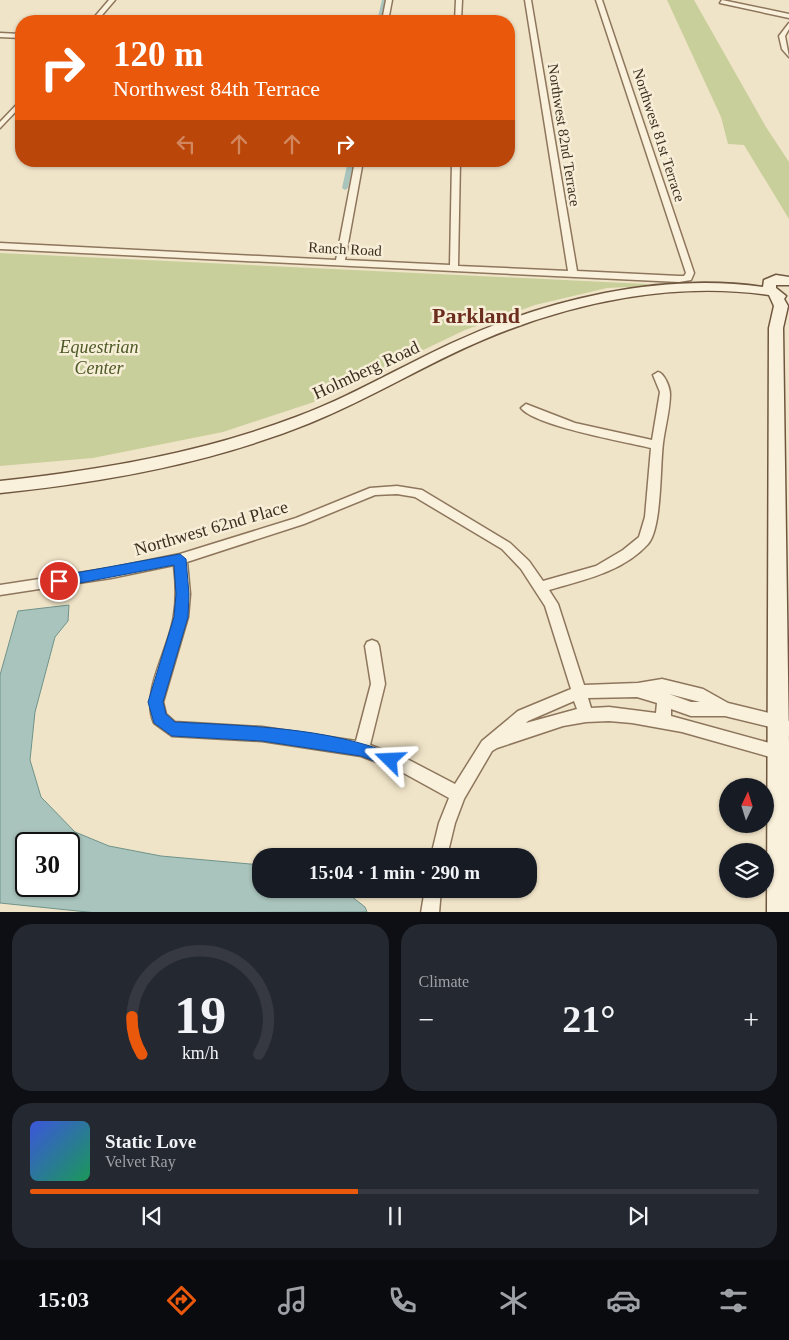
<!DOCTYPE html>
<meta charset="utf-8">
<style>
body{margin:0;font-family:Georgia,serif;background:#242831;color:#f1f3f6;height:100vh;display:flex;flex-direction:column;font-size:19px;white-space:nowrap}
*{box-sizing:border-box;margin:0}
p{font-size:16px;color:#9ea1a6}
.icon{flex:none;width:28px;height:28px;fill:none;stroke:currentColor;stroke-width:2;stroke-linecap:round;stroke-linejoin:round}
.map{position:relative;height:912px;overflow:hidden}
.details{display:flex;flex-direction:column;gap:12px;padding:12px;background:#0d0f14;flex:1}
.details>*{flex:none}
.hud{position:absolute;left:15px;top:15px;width:500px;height:152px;border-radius:20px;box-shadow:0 1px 4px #0004;background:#ea580c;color:#fff;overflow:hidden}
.needle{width:32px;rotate:4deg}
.buttons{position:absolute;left:719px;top:778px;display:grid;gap:10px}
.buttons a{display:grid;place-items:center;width:55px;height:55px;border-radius:50%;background:#171b24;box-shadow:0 1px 4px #0004;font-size:25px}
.speed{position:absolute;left:15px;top:832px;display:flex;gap:10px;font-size:25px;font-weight:700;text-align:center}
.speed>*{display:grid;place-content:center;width:65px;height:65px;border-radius:50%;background:#171b24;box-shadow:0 1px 4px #0004;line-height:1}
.speed .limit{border:2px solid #111;border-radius:8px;background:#fff;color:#111}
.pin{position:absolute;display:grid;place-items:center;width:42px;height:42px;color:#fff;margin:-21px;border:2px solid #fff;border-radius:50%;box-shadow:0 1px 5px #0007}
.me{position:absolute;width:55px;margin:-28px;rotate:291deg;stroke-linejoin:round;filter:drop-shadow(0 0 4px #0008)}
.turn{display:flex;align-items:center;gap:18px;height:105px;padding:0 15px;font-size:22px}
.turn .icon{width:65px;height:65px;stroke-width:2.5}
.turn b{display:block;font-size:35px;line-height:42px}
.lanes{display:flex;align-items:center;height:48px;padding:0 15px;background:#0003;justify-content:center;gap:25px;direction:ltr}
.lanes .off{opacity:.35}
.big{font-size:38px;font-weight:800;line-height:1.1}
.details .widget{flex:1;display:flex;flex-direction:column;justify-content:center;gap:8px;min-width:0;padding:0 18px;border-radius:20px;background:#242831}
.details .dial{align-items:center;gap:0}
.dial svg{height:130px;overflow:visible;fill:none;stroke:#363941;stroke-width:7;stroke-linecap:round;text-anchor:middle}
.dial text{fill:#f1f3f6;stroke:none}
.song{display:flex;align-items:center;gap:15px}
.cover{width:60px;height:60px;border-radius:8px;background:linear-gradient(135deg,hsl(230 70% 55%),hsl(150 70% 35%))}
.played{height:5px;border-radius:2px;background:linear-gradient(90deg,#ea580c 45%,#363941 45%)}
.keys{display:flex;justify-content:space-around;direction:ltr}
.heat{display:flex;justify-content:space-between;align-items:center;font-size:28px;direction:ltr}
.details .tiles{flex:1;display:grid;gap:12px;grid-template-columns:1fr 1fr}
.widget:last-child{grid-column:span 2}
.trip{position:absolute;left:252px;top:848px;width:285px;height:50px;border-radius:20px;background:#171b24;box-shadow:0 1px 4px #0004;font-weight:800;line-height:50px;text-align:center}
.menu{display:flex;height:80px;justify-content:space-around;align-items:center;background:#090b0e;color:#9ea1a6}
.menu .icon{width:35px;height:35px}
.menu .selected{color:#ea580c}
.menu b{font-size:22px;color:#f1f3f6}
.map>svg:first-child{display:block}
.green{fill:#c9cf9b}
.water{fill:#a9c4bc;stroke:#6f938a;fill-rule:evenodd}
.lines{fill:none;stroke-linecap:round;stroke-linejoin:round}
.canal{fill:#a9c4bc;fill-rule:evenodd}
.street-casing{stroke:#8d765c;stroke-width:3}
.secondary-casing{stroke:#6f573f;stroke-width:3}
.street{fill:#faf1dc;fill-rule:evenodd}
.secondary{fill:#faf1dc;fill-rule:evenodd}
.route{fill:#1a73e8;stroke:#114b97}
.labels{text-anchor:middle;stroke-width:5;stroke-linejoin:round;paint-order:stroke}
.far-street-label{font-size:15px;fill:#3d2e20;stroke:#f7eed8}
.park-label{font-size:18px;font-style:italic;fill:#4d5a26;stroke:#f7eed8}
.street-label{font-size:18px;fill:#3d2e20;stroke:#f7eed8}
.district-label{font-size:22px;font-weight:bold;fill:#6b2e1e;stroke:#f7eed8}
</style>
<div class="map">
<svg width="789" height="913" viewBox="0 0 789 913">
<rect width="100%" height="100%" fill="#f0e4c8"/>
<!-- green -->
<path class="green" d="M 667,0 L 694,0 L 766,127 L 789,162 L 789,219 L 744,145 L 728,144 L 721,117 Z
M 0,253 L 647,284 L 647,286 L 607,288 L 535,305 L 465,330 L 317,401 L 223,432 L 93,458 L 0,466 Z"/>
<!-- water -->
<path class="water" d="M 69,605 L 68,621 L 55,637 L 35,712 L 30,760 L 41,797 L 75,832 L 109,846 L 161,856 L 261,865 L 261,889 L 342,889 L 365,907 L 367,912 L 97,913 L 0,903 L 0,675 L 18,611 ZM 26,844 L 69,844 L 69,886 L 26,886 Z"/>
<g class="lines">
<!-- canal -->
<path class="canal" d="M 382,0 L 386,0 L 381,21 L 377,21 Z
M 348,161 L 354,161 L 348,188 L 345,190 L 342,188 Z"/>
<!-- street casing -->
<g class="street-casing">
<path id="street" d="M 109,0 L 115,0 L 97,21 L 91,21 Z
M 386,0 L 392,0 L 388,21 L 382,21 Z
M 456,0 L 462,0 L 461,21 L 455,21 Z
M 525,0 L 531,0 L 577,271 L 679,276 L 684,276 L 686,273 L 596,0 L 602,0 L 694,273 L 691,280 L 679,282 L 0,249 L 0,243 L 336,260 L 355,161 L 363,161 L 345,260 L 450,265 L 452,161 L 460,161 L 458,266 L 568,271 Z
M 722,0 L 789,14 L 789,18 L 720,3 Z
M 789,23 L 789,29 L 785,36 L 789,57 L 782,49 L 779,36 Z
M 0,33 L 21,34 L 21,38 L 0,37 Z
M 21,100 L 21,106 L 0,128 L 0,122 Z
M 658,372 C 664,373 670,387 670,394 C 670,410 665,427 663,443 C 660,466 662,528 648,544 C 623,572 583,580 549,590 L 558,604 L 584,685 L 638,683 L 662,679 L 703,689 L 728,703 L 777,715 L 789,721 L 789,736 L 774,728 L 725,716 L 691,716 L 671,709 L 671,716 L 777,745 L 789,743 L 789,757 L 777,759 L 682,732 L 632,723 L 609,721 L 586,722 L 563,726 L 497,748 L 492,751 L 464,799 L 455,823 L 447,856 L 431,856 L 439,823 L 449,798 L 400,771 L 361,756 L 262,741 L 172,736 L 154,723 C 140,692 170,648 174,615 C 177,598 176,582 174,565 L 111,578 L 0,595 L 0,585 L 111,568 L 180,554 L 296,518 L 370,488 L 397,486 L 422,490 L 510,543 L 529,561 L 543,581 L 596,566 L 623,550 L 639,537 L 645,517 L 651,448 C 626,442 535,426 521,408 L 526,404 L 575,423 L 652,440 L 660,392 L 653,375 ZM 397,494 L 415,497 L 502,549 L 521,569 L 545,606 L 571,689 L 518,711 L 482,741 L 455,784 L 409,760 L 370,745 L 385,684 L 379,646 L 377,642 L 372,640 L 367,642 L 365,646 L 371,684 L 356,741 L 262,727 L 175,722 L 166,714 L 163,702 L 188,617 L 190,594 L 187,562 L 304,524 L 375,495 ZM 669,694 L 700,702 L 691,702 ZM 637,697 L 657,703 L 656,713 L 609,707 L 591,708 L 588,698 ZM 574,701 L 577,709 L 526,723 L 528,721 Z
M 425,889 L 441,889 L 439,913 L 421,913 Z"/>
</g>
<!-- secondary casing -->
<g class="secondary-casing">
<path id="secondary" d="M 776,275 L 789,277 L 789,285 L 776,285 L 776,288 L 786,296 L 784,299 L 788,306 L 783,328 L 789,744 L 789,913 L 767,913 L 769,328 L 774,306 L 769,295 C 674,281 573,302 485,339 C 425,364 370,399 310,423 C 211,463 106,482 0,493 L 0,481 C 101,470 201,453 296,417 C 350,397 400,367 452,343 C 545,300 660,272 763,287 L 764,280 Z"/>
</g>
<!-- street -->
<use href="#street" class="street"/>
<!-- secondary -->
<use href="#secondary" class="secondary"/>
</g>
<!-- route -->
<path class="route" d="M 180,554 L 186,559 L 189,594 L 188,617 L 163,702 L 166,714 L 175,722 C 248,726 327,727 395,755 L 398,760 L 395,765 L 390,767 L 361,756 L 262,741 L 172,736 L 154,723 L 148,702 L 174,617 L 176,594 L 174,565 L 59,587 L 53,581 L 59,576 Z"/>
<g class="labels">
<!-- far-street labels -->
<g class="far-street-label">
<text transform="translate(564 135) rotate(81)" y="5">Northwest 82nd Terrace</text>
<text transform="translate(659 135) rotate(72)" y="5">Northwest 81st Terrace</text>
<text transform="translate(345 249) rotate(3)" y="5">Ranch Road</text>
</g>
<!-- park labels -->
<g class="park-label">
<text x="99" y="353">Equestrian<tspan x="99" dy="21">Center</tspan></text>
</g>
<!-- street labels -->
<g class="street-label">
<text transform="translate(366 370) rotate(-25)" y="6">Holmberg Road</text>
<text transform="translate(211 528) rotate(-16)" y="6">Northwest 62nd Place</text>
</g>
<!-- district labels -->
<g class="district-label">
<text x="476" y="323">Parkland</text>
</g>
</g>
</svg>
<div class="buttons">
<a><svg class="needle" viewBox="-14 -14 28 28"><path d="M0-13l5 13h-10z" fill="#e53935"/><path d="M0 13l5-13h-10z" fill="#9ea1a6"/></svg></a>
<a><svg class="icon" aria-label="layers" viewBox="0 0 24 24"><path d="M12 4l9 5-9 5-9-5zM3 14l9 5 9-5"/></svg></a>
</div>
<div class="speed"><div class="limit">30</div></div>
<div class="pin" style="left:59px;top:581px;background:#d93025"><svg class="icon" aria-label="arrive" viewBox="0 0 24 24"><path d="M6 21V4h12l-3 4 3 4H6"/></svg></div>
<svg class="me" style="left:390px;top:760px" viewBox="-20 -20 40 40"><path d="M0-17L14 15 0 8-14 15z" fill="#1a73e8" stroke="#fff" stroke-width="4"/></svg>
<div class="trip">15:04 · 1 min · 290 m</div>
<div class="hud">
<div class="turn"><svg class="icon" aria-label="right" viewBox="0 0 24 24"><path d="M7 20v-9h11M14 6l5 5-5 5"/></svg><div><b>120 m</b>Northwest 84th Terrace</div></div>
<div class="lanes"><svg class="icon off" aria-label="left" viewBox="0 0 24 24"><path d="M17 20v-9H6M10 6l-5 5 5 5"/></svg><svg class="icon off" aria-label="ahead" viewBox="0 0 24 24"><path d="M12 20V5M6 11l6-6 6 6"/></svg><svg class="icon off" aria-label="ahead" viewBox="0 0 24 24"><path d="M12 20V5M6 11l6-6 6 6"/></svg><svg class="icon" aria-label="right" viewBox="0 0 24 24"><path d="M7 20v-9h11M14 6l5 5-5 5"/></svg></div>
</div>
</div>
<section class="details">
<div class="tiles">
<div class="widget dial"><svg viewBox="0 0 100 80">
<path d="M14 69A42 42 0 1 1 86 69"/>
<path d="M14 69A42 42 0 0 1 8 46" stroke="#ea580c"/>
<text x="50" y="56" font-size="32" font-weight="700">19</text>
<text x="50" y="72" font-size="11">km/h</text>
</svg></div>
<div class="widget"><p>Climate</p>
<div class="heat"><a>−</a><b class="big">21°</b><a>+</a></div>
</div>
<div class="widget">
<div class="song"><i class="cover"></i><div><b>Static Love</b><p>Velvet Ray</p></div></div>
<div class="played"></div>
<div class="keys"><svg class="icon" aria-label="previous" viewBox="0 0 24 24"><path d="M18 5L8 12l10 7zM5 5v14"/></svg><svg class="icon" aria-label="pause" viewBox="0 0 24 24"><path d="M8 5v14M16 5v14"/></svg><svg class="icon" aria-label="next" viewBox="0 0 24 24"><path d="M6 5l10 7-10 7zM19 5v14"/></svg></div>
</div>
</div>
</section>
<nav class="menu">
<b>15:03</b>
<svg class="icon selected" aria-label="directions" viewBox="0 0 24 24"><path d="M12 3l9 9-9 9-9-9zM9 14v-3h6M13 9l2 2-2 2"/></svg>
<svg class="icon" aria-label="music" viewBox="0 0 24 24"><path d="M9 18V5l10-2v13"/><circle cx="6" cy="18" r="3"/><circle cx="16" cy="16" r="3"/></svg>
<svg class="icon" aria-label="phone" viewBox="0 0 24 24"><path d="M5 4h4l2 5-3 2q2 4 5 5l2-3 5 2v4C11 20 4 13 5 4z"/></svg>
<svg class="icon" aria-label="climate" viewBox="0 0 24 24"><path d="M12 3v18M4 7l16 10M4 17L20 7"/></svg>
<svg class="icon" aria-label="car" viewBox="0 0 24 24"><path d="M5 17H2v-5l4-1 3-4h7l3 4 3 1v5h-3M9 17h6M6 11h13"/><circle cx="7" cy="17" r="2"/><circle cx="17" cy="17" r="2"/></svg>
<svg class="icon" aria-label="filters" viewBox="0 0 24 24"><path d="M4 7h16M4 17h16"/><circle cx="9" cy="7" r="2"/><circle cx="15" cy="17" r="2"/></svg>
</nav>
